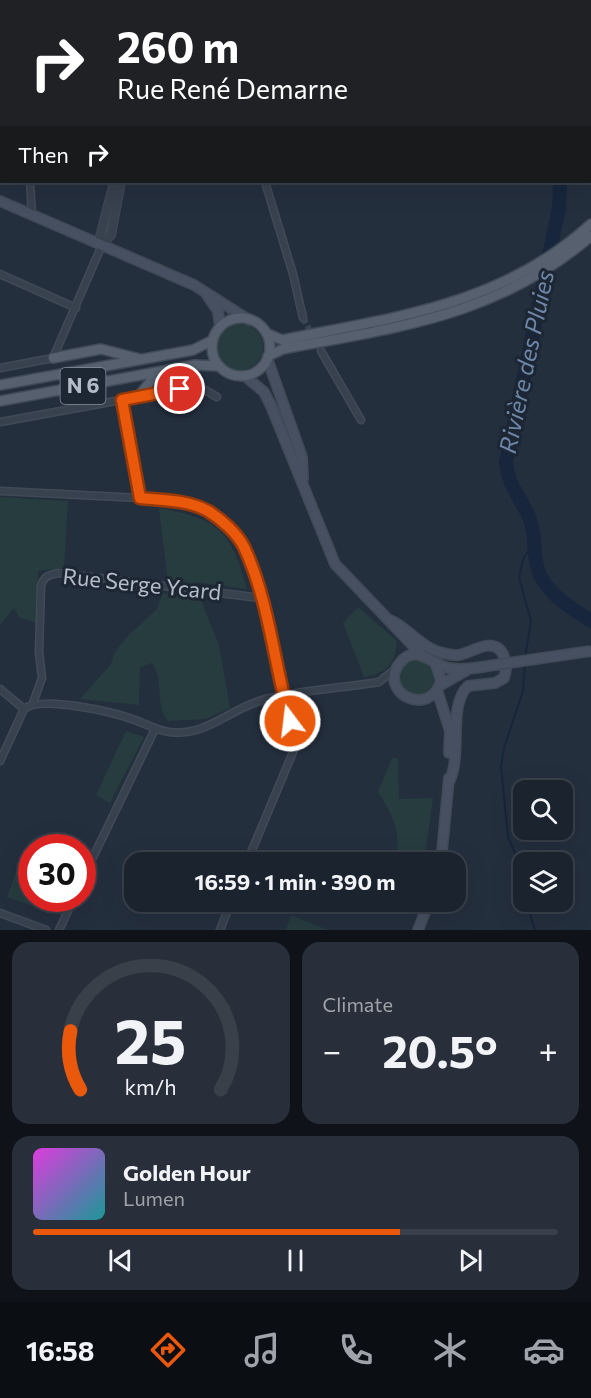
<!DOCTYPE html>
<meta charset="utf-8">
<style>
body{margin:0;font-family:Commissioner,sans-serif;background:#282f3a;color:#f1f3f6;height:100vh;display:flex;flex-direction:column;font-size:22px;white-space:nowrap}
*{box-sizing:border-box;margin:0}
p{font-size:20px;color:#a0a4aa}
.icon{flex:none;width:33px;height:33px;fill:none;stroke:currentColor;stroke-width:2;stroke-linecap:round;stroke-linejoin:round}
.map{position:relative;height:930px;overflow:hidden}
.sheet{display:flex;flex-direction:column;gap:12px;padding:12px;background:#0f1319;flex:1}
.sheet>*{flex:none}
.top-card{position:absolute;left:0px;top:0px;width:591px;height:183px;box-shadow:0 6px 24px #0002,0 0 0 2px #39404a;background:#202124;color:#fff;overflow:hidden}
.controls{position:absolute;left:513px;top:780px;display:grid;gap:12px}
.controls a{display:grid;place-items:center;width:60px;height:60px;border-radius:12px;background:#1b232e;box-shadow:0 6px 24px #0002,0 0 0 2px #39404a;font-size:30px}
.speed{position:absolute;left:18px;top:834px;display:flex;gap:12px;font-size:30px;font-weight:700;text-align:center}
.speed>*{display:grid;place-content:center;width:78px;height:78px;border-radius:50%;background:#1b232e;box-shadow:0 6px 24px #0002,0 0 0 2px #39404a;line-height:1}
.speed .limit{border:9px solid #d22;background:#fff;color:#111}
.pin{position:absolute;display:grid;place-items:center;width:51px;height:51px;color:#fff;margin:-26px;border:3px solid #fff;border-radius:50%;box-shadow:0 2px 6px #0007}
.me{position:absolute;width:66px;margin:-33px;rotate:345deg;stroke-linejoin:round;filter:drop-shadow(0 0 4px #0008)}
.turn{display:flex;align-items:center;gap:21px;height:126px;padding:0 18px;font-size:27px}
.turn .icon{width:78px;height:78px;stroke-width:2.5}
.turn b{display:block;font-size:42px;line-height:51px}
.then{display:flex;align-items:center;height:57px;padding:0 18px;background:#0003;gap:12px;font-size:22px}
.big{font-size:45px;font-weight:700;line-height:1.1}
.sheet .tile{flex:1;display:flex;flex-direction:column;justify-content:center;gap:9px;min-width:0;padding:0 21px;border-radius:18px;background:#282f3a}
.sheet .dial{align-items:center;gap:0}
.dial svg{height:156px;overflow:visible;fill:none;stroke:#39404a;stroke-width:7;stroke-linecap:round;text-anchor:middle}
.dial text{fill:#f1f3f6;stroke:none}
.song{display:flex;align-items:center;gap:18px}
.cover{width:72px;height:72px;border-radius:9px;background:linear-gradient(135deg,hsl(300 70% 55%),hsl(180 70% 35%))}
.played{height:6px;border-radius:3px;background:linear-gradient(90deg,#ea580c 70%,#39404a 70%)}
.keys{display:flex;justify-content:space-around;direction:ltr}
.heat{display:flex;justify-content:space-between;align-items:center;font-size:33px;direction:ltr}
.sheet .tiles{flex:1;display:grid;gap:12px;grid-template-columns:1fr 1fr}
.tile:last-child{grid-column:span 2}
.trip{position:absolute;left:124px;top:852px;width:342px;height:60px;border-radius:18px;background:#1b232e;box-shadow:0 6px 24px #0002,0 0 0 2px #39404a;font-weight:700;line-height:60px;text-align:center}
.tab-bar{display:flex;height:96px;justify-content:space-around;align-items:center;background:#0b0e12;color:#a0a4aa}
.tab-bar .icon{width:42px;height:42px}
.tab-bar .current{color:#ea580c}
.tab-bar b{font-size:27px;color:#f1f3f6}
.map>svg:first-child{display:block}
.green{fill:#263c3f}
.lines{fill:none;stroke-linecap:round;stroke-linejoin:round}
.stream{stroke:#17263c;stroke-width:2}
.river{stroke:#17263c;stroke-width:14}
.minor-tunnel{stroke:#3a4453;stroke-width:6;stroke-dasharray:6 3;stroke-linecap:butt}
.minor-casing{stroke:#414a57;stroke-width:9}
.tertiary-casing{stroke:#414a57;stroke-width:10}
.secondary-casing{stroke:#414a57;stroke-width:12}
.primary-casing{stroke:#414a57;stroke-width:12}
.minor{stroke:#38414e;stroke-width:6}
.tertiary{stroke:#38414e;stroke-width:8}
.secondary{stroke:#465061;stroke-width:9}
.primary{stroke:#56606e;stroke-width:9}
.secondary-bridge-casing{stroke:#414a57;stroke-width:12;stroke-linecap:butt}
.secondary-bridge{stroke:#465061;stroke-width:9}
.route-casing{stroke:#983908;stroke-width:15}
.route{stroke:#ea580c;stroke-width:10}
.labels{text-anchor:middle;stroke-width:6;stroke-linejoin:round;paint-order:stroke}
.shield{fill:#1d2633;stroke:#878f9c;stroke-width:1.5}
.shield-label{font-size:21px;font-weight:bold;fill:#b4bcc9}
.street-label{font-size:22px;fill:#b4bcc9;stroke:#1d2633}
.water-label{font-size:24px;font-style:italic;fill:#6d86a8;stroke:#1d2633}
</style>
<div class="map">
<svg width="591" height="930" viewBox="0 0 591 930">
<rect width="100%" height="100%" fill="#242f3e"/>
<!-- green -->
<path class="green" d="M217 347a23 23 0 1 1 46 0a23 23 0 1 1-46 0Z
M 0,497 L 68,501 L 64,568 L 38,571 L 36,623 L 19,617 L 14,608 L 0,625 Z
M 159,508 C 218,519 231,530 247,589 L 196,582 L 195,587 L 168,582 Z
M 163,593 L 200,598 L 219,645 L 230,708 L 206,719 L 168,721 C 154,705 165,681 152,663 L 140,667 L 139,705 L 80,699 L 111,664 L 115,652 L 128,636 L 157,609 Z
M 358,607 L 396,640 C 398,663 385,674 364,677 L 343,623 Z
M398 677a18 18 0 1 1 36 0a18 18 0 1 1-36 0Z
M 126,731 L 144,737 L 110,803 L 96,795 Z
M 392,758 L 398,758 L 399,799 L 433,798 L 424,862 L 403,862 L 396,859 C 401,832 393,815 378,792 Z
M 23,852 L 31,855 L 32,898 L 48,899 L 44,910 L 7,897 Z
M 291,915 L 328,930 L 286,930 Z"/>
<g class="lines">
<!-- stream -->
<path class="stream" d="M 525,657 L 531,621 L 519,577 L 523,560 L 536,538
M 524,874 L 508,837 L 501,766 L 504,748 L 523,691 L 525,663
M 526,902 L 535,930"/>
<!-- river -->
<path class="river" d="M 498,2 L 498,0
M 560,182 L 559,208 L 506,462 C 508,485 520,497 529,517 C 536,533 533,549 537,566 C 542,591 571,608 591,621"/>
<!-- minor-tunnel -->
<path class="minor-tunnel" d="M 303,318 L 321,351"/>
<!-- minor casing -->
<g class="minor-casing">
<path id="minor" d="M 215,0 L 215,2
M 30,182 L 32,215
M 265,182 L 293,274 L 303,318
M 0,274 L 76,308
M 321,351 L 361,420
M 0,368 L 53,358 L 102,245
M 122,400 L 140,498
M 0,422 L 198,386 L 217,397
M 0,491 L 140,498 L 189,504 L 208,511 L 229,527 L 243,545 L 261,598 L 296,745 L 247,862
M 0,689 L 24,709
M 33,703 L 42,678 L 39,652 L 41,586 C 44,576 49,575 58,573 L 261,598
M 24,709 C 41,695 113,712 135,720 C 146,724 156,730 169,732 C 208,737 231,707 266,699 C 303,690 342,688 379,682 L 394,670
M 0,761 L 24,709
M 82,880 L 155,729
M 0,913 L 46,930
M 59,930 L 74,898
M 220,930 L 231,902"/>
</g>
<!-- tertiary casing -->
<g class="tertiary-casing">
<path id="tertiary" d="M 146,0 L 146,2
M 154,0 L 154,2
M 114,182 L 100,237 L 102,245 L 111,235 L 121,182"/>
</g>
<!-- secondary casing -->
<g class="secondary-casing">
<path id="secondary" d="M 0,201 L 194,285 L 249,320
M 207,295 L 218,311 L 220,327
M 267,358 L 302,457 L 303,479
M 245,376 L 264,392 L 271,406 L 335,564 L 421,654
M 390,620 C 407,627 419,645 436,651 C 444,653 451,656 459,655 C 468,653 476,648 485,646 C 504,642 509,664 504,678 L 495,683 L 468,686 C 447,706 463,755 449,782
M 435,662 L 441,680 C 430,720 378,692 399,664 C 415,642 432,665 449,668 C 464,671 480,667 495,665
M 439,686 L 467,670
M 437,690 L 450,731 L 449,753
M 441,862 L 449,778
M 418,930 L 429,902"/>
</g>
<!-- primary casing -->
<g class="primary-casing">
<path id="primary" d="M212 347a29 29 0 1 1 58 0a29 29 0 1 1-58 0Z
M 266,333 L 282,340 C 395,317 501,306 591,224
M 268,356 L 283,349 C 398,327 498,316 591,236
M 53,358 L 101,349 L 140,359
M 0,385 L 193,350 L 213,340
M 138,397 L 154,377 L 162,373
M 0,401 L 195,365 L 217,366"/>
</g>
<!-- minor -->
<use href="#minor" class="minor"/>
<!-- tertiary -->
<use href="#tertiary" class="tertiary"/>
<!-- secondary -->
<use href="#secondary" class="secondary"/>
<!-- primary -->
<use href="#primary" class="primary"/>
<!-- secondary-bridge casing -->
<g class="secondary-bridge-casing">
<path id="secondary-bridge" d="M 495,665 L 591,651"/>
</g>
<!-- secondary-bridge -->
<use href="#secondary-bridge" class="secondary-bridge"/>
</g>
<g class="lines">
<!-- route casing -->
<g class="route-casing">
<path id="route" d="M 180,389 L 122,400 L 140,498 C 162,500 188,500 208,511 C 221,519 237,533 244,547 C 269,600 274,664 290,721"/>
</g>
<!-- route -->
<use href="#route" class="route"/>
</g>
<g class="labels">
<!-- shield labels -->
<rect class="shield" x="60.5" y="368" width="45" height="36" rx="4.5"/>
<g class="shield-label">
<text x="83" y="393">N 6</text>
</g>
<!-- street labels -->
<g class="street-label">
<text transform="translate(142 584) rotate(6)" y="8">Rue Serge Ycard</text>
</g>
<!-- water labels -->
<g class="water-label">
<text transform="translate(527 362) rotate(-78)" y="8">Rivière des Pluies</text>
</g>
</g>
</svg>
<div class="controls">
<a><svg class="icon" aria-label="search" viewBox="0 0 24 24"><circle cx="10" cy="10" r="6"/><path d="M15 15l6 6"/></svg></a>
<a><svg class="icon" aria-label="layers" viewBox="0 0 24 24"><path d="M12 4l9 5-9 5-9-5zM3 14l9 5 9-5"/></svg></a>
</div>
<div class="speed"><div class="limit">30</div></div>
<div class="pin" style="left:180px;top:389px;background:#d93025"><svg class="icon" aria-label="arrive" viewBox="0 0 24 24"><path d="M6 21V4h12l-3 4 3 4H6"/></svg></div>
<svg class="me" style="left:290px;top:721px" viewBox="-20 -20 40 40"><circle r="17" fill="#ea580c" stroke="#fff" stroke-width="3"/><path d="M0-11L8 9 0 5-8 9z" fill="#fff"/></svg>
<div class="trip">16:59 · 1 min · 390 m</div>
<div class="top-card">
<div class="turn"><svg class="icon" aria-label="right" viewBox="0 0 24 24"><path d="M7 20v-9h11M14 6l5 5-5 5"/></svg><div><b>260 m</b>Rue René Demarne</div></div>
<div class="then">Then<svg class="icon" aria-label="right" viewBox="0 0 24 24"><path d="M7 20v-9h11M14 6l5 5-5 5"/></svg></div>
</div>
</div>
<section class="sheet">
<div class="tiles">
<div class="tile dial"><svg viewBox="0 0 100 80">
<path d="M14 69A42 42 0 1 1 86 69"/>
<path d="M14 69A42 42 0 0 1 9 39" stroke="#ea580c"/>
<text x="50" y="56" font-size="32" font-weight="700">25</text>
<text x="50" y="72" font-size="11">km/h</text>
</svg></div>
<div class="tile"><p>Climate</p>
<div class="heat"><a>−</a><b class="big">20.5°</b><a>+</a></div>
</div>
<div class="tile">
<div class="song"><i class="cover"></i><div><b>Golden Hour</b><p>Lumen</p></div></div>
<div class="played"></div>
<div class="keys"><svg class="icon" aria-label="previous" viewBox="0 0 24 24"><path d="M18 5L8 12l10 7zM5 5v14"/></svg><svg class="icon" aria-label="pause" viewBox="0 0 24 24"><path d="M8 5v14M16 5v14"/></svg><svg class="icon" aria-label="next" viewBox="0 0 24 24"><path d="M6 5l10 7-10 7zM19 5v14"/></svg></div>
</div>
</div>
</section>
<nav class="tab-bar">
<b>16:58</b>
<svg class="icon current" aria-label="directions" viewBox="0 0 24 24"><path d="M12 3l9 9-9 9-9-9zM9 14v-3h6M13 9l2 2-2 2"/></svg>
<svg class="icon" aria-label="music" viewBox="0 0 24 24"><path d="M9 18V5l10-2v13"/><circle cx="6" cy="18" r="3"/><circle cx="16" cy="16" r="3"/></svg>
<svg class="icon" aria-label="phone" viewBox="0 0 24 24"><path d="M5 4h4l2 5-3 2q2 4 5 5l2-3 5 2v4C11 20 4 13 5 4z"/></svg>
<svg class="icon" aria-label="climate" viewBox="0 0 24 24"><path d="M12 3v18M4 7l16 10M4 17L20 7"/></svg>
<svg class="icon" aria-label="car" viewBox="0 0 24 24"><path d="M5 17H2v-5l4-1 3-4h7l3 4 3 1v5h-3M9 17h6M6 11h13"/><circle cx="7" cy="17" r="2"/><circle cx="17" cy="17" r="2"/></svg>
</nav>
